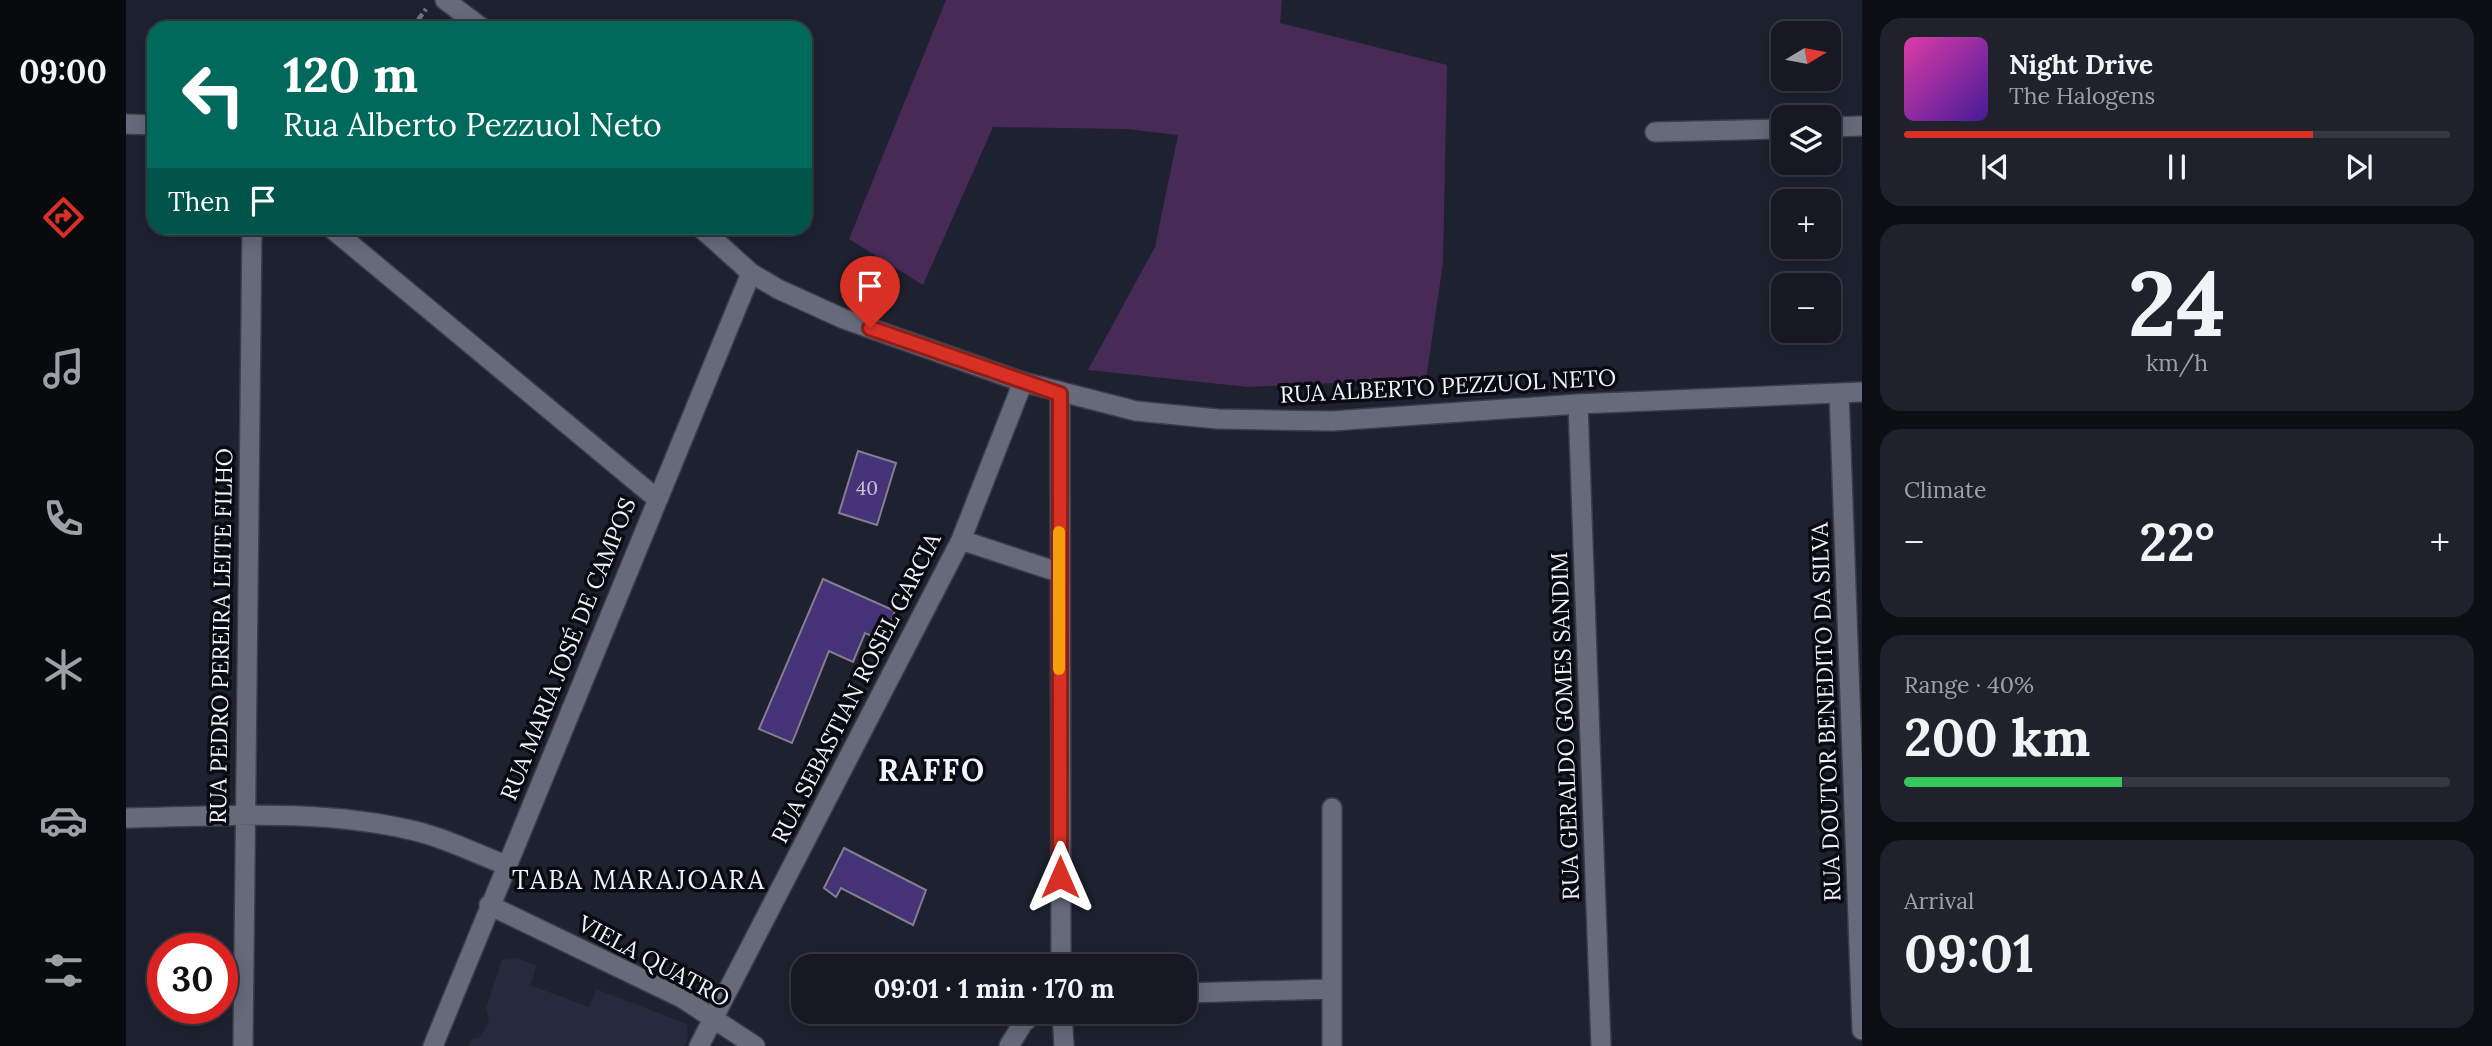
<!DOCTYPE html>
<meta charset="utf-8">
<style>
body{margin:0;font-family:Lora,serif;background:#1f222b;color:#f1f3f6;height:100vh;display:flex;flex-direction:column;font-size:26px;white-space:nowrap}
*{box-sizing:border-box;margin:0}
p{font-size:23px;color:#9ea0a6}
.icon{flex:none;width:38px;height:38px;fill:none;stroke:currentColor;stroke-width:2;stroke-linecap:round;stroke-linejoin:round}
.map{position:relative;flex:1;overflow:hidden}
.sheet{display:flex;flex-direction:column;gap:18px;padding:18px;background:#0c0e13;width:630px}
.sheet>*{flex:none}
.top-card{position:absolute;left:21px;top:21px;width:665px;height:214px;border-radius:21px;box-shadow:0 4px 18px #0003,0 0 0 2px #353841;background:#00695c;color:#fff;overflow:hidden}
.needle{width:46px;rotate:80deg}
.buttons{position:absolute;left:1645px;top:21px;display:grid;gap:14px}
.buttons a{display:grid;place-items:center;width:70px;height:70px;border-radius:14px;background:#161923;box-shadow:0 4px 18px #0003,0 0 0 2px #353841;font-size:35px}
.speed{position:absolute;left:21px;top:933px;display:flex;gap:14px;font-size:35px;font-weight:700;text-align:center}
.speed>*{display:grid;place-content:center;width:91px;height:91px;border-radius:50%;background:#161923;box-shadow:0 4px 18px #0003,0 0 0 2px #353841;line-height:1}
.speed .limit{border:10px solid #d22;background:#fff;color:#111}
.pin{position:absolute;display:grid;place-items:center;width:60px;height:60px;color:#fff;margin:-72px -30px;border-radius:50% 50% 50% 0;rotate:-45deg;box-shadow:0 0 7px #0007}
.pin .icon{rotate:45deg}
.me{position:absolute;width:77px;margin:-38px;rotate:0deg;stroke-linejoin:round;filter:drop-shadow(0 0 5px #0008)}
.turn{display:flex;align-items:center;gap:24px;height:147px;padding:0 21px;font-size:32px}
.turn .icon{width:91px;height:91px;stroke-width:2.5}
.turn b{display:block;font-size:49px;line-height:60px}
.then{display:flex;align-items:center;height:66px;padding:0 21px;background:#0003;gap:14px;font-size:26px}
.big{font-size:52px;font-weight:800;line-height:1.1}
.sheet .widget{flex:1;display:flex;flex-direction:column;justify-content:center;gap:10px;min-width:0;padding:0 24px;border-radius:21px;background:#1f222b}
.sheet .dial{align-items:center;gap:0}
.dial b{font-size:91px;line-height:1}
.song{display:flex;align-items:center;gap:21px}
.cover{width:84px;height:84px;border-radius:10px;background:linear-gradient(135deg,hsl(320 70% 55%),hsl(260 70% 35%))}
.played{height:7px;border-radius:4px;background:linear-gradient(90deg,#d93025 75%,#353841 75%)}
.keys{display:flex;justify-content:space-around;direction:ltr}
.heat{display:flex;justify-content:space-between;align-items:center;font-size:38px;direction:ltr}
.charge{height:10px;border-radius:5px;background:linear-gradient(90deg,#34c759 40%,#353841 0)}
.trip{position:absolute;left:665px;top:954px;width:406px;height:70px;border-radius:21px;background:#161923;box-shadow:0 4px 18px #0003,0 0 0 2px #353841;font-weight:800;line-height:70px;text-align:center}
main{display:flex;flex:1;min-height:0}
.dock{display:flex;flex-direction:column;width:126px;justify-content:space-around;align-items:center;background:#090a0e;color:#9ea0a6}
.dock .icon{width:49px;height:49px}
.dock .on{color:#d93025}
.dock b{font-size:32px;color:#f1f3f6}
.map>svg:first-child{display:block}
.built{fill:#252a3d}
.green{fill:#482a57}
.building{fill:#463276;stroke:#827f90;stroke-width:2}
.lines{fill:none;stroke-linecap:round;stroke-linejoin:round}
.minor-casing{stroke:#3b3d49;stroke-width:22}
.path{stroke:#737582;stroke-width:4.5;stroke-dasharray:7 3.5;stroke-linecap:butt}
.minor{stroke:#666a7b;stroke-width:19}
.route-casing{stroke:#8d1f18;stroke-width:18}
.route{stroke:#d93025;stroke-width:12}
.slow{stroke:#f59e0b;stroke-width:12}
.labels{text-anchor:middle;stroke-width:7;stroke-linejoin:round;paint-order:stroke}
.number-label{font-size:19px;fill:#c6c2da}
.street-label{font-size:23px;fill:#f0f2fc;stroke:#0a0b11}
.quarter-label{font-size:26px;letter-spacing:2px;fill:#f0f2fc;stroke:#0a0b11}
.district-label{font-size:30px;font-weight:bold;letter-spacing:2px;fill:#f0f2fc;stroke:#0a0b11}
</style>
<main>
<nav class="dock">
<b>09:00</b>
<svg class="icon on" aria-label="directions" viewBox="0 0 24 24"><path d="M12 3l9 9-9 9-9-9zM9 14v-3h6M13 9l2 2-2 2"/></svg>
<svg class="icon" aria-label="music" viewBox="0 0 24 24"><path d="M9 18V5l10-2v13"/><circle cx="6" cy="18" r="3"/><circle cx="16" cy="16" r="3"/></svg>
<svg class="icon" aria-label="phone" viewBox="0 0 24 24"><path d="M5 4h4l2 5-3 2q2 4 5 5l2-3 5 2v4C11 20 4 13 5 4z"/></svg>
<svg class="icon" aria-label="climate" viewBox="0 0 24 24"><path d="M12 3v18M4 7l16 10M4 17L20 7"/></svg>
<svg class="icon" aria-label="car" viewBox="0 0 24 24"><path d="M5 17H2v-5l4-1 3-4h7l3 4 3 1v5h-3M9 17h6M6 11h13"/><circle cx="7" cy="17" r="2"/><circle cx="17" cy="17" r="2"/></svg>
<svg class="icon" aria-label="filters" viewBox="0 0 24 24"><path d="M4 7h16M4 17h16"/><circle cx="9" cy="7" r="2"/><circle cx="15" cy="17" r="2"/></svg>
</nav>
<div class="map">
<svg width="1736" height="1046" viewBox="0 0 1736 1046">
<rect width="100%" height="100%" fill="#1e212f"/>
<!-- built -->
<path class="built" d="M 391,958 L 411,966 L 404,985 L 463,1007 L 470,989 L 561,1024 L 562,1038 L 558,1046 L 343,1046 L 345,1039 L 354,1037 L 363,1022 L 360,1008 L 376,960 Z"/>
<!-- green -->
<path class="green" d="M 820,0 L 1156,0 L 1154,23 L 1321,65 L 1317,263 L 1300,379 L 1122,387 L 962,370 L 1029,247 L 1052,135 L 1000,129 L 867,127 L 797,285 L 723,239 Z"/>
<!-- building -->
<path class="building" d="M 732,451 L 770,463 L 751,525 L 713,513 Z
M 697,579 L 769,611 L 757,641 L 739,633 L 727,662 L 703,651 L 666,743 L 633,729 Z
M 718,848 L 800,890 L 787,925 L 715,888 L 710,897 L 698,888 Z"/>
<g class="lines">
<!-- minor casing -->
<g class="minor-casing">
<path id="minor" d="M 319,0 L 356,28
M 0,124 L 28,125
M 1703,127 L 1736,126
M 1529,132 L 1657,129
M 205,228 L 530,498
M 575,228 L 625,273 L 652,289 L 718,319 L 897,382 L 1010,411 L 1092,419 L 1206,421 L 1452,404 L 1736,392
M 1713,393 L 1736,1030
M 934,394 L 935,966
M 1452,404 L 1475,1046
M 835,540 L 932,572
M 1206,808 L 1206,1046
M 0,818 C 95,816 196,808 289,831 C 320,838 350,854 380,865
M 363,905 L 556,998 L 629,1046
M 1059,993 L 1205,989
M 936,1012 L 938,1046
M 117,1046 L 126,228
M 307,1046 L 625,273
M 573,1046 L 835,540 L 897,382
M 883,1046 L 897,1023 L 910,1012"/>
</g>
<!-- path -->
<path class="path" d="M 286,28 L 300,9"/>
<!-- minor -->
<use href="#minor" class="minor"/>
</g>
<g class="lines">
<!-- route casing -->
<g class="route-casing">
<path id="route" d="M 744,328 L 934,394 L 934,877"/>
</g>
<!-- route -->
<use href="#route" class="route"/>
<!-- slow -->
<path class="slow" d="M 933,532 L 933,669"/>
</g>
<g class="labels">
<!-- number labels -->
<g class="number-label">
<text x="741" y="495">40</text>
</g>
<!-- street labels -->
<g class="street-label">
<text transform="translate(1322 386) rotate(-3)" y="8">RUA ALBERTO PEZZUOL NETO</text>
<text transform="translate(95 636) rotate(-89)" y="8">RUA PEDRO PEREIRA LEITE FILHO</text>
<text transform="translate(442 649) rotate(-68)" y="8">RUA MARIA JOSÉ DE CAMPOS</text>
<text transform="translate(730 688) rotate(-63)" y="8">RUA SEBASTIAN ROSEL GARCIA</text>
<text transform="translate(1700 712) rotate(-92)" y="8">RUA DOUTOR BENEDITO DA SILVA</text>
<text transform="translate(1439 726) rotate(-92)" y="8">RUA GERALDO GOMES SANDIM</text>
<text transform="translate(528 961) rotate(28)" y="8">VIELA QUATRO</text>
</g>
<!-- quarter labels -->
<g class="quarter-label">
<text x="513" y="889">TABA MARAJOARA</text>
</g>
<!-- district labels -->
<g class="district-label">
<text x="806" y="781">RAFFO</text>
</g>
</g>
</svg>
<div class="buttons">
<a><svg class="needle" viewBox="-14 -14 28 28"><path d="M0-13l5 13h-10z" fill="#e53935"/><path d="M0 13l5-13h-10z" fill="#9ea0a6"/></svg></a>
<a><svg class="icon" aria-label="layers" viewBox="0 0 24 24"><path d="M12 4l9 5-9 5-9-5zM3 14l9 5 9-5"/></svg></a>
<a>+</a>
<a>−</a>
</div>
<div class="speed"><div class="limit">30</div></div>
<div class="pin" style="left:744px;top:328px;background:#d93025"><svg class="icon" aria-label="arrive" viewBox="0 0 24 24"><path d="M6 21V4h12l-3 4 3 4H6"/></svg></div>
<svg class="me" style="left:934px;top:877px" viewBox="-20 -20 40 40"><path d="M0-17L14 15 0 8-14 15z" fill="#d93025" stroke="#fff" stroke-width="4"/></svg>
<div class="trip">09:01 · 1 min · 170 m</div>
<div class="top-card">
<div class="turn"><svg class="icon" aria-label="left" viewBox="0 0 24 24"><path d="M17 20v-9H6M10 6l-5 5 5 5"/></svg><div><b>120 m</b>Rua Alberto Pezzuol Neto</div></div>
<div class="then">Then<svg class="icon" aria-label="arrive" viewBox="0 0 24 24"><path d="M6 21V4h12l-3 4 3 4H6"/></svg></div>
</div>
</div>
<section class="sheet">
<div class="widget">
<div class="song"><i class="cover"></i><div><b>Night Drive</b><p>The Halogens</p></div></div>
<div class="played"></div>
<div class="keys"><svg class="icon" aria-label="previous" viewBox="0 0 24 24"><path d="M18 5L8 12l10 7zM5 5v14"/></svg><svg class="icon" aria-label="pause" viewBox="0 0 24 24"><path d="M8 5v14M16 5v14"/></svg><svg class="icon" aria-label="next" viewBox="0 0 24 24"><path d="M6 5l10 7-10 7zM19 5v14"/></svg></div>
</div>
<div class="widget dial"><b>24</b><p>km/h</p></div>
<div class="widget"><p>Climate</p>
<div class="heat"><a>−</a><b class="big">22°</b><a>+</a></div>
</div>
<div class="widget"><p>Range · 40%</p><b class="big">200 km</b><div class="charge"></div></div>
<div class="widget"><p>Arrival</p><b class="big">09:01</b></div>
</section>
</main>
